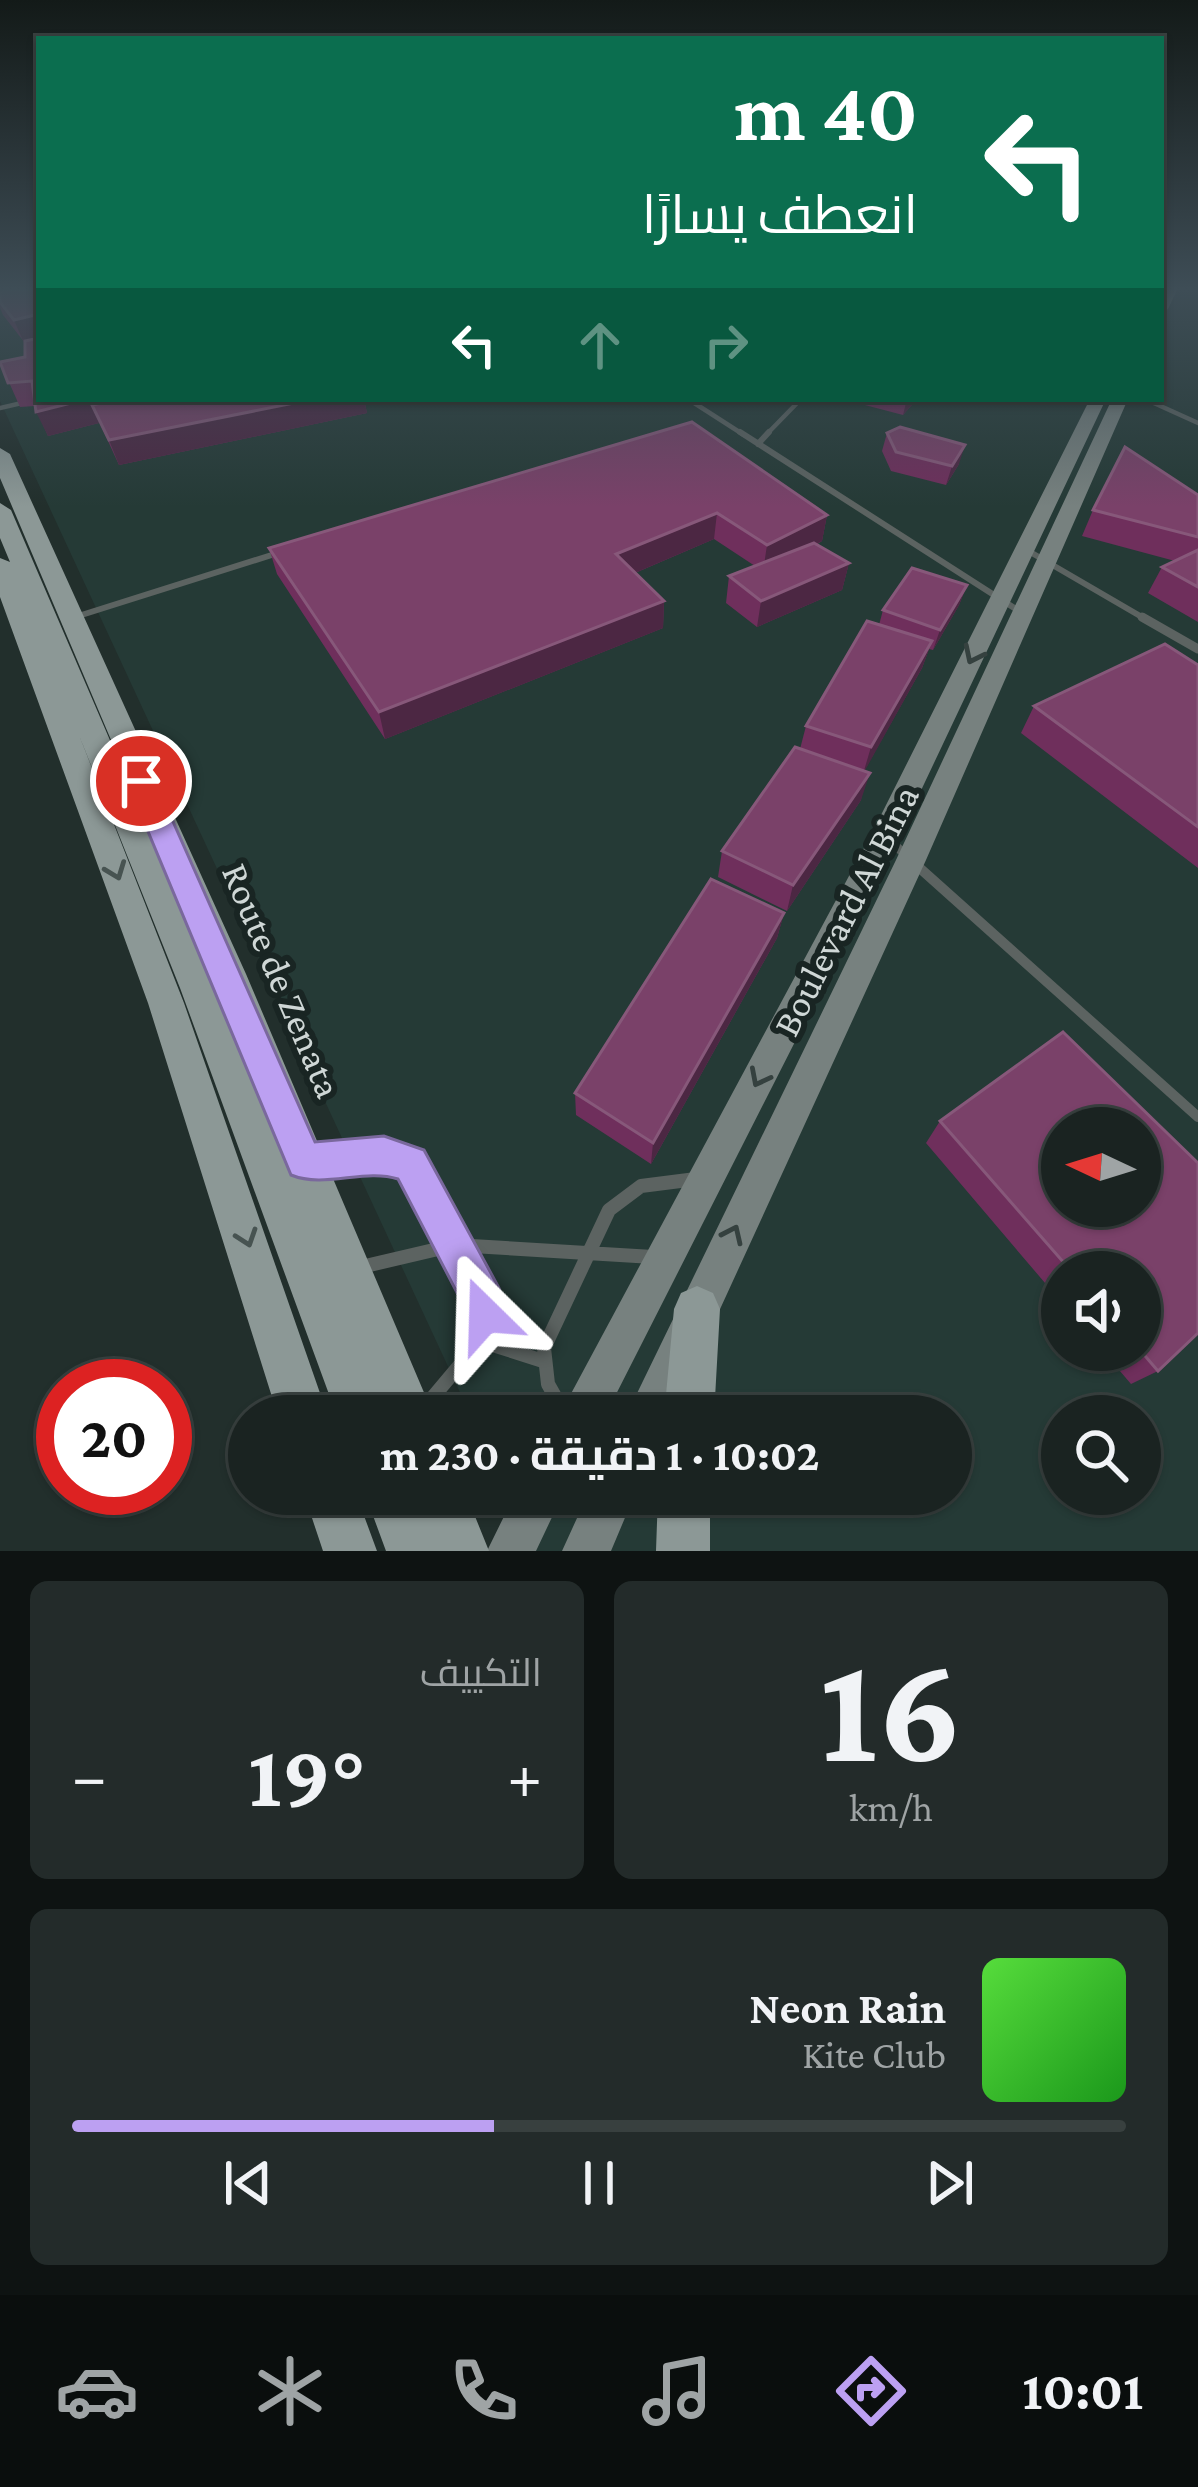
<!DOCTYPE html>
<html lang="ar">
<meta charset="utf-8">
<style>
body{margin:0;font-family:"Crimson Pro",Cairo,serif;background:#232b2a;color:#f1f3f6;direction:rtl;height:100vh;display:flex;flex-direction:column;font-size:45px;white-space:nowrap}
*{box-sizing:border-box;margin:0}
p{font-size:39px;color:#9fa4a5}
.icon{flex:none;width:66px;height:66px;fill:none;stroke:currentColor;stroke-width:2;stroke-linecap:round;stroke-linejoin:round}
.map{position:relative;height:1551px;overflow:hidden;direction:ltr}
.drawer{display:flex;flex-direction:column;gap:30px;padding:30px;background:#0e1312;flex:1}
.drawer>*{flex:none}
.top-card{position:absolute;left:36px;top:36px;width:1128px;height:366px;border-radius:0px;box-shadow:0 3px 9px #0004,0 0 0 3px #38403f;direction:rtl;background:#0b6e4f;color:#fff;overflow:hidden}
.needle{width:78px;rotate:274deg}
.controls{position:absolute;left:1041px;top:1107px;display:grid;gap:24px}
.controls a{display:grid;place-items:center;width:120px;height:120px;border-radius:50%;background:#1a2321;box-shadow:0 3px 9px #0004,0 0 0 3px #38403f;font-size:60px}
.speed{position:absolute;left:36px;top:1359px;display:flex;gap:24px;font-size:60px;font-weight:700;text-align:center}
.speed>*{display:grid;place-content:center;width:156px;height:156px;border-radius:50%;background:#1a2321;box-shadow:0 3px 9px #0004,0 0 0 3px #38403f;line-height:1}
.speed .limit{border:18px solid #d22;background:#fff;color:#111}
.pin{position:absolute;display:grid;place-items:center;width:102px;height:102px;color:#fff;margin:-51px;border:6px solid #fff;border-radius:50%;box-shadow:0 3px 12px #0007}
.me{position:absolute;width:132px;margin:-66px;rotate:338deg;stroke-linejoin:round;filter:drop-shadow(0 0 9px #0008)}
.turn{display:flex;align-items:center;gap:42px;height:252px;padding:0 48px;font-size:54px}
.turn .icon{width:156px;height:156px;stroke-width:2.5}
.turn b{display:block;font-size:84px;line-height:102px}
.lanes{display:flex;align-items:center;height:114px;padding:0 48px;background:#0003;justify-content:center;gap:60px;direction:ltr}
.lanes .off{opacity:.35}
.big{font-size:90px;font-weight:700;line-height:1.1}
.drawer .card{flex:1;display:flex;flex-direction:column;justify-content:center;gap:18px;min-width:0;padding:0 42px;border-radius:18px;background:#232b2a}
.drawer .dial{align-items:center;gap:0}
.dial b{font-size:156px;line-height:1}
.song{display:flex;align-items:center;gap:36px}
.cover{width:144px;height:144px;border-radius:18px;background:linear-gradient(135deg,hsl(110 70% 55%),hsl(120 70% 35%))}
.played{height:12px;border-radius:6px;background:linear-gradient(90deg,#bca0f2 40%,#38403f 40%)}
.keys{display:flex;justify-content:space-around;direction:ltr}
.heat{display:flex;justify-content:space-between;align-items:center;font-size:66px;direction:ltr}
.drawer .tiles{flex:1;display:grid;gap:30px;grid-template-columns:1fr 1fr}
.card:last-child{grid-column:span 2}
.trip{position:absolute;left:228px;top:1395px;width:744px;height:120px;border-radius:60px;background:#1a2321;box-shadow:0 3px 9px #0004,0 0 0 3px #38403f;font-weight:700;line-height:120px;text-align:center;direction:rtl}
.menu{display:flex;height:192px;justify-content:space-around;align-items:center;background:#0a0e0d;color:#9fa4a5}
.menu .icon{width:84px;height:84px}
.menu .current{color:#bca0f2}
.menu b{font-size:54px;color:#f1f3f6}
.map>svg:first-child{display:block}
.built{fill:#253a36;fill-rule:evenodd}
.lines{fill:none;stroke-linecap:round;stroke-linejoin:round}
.lane-far4{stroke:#5c6361;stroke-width:4.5}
.lane-far3{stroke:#5c6361;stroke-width:6}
.lane-far2{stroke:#5c6361;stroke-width:9}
.lane-far1{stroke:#5c6361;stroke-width:10}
.lane{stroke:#5c6361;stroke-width:14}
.secondary{fill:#77817f;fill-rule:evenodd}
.primary{fill:#8c9896;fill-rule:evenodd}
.wall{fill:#6f2f5c;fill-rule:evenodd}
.shaded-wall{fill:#4c2743}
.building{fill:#7a4169;stroke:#87587a;stroke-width:3;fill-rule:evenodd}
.oneway{stroke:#35413f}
.oneway2{stroke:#475351}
.route{fill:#bca0f2;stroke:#7a689d;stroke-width:3}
.labels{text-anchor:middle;stroke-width:12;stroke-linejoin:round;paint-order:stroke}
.street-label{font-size:39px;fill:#cfd7d6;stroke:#192523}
</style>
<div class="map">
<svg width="1198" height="1551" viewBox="0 0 1198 1551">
<rect width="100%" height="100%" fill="#222f2c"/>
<!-- built -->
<path class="built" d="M 0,290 L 39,290 L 39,399 L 1161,399 L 1161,290 L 1198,290 L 1198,1551 L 534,1551 L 508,1494 L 951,1494 L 951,1416 L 471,1416 L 0,401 ZM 1062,1128 L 1140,1128 L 1140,1206 L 1062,1206 ZM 1062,1272 L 1140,1272 L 1140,1350 L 1062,1350 ZM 1062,1416 L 1140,1416 L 1140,1494 L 1062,1494 Z"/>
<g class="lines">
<!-- lane-far4 -->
<path class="lane-far4" d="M 688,399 L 744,435
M 1145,399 L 1198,423
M 0,408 L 39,399
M 766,435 L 801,399"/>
<!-- lane-far3 -->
<path class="lane-far3" d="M 740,432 L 1022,613
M 758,444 L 769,432
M 1025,549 L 1147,620
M 72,618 L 278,553"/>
<!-- lane-far2 -->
<path class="lane-far2" d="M 1142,617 L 1198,649
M 72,618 L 76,617
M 889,840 L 908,857"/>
<!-- lane-far1 -->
<path class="lane-far1" d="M 904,854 L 1198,1117
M 317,1160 L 384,1155 L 403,1161"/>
<!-- lane -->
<path class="lane" d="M 394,1158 L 411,1164 L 485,1314 L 480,1341 L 417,1416
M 317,1160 L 341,1158
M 361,1267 L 455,1245 L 653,1257
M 480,1341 L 543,1361
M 566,1416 L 548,1384 L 544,1348 L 609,1210 L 641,1186 L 696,1179"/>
<!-- secondary -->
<path class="secondary" d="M 1163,290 L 1177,290 L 1168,309 L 1161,313 Z
M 1090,399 L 1106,399 L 899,837 L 605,1416 L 559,1416 L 871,835 Z
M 1112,399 L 1128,399 L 926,860 L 671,1416 L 626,1416 L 896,860 Z
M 515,1494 L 563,1494 L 536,1551 L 487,1551 Z
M 588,1494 L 635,1494 L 611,1551 L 562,1551 Z"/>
<!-- primary -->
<path class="primary" d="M 0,448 L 10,454 L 246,974 L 434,1416 L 337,1416 L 180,988 L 79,735 L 184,1003 L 328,1416 L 278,1416 L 148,1003 L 0,597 L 0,558 L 10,562 L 0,538 L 0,503 L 11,510 L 195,938 L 0,478 Z
M 697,1286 L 713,1293 L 720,1309 L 714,1416 L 664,1416 L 674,1309 L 681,1293 Z
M 304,1494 L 356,1494 L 377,1551 L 323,1551 Z
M 365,1494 L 466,1494 L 489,1551 L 386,1551 Z
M 658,1494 L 710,1494 L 710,1551 L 656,1551 Z"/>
</g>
<!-- wall -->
<path class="wall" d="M 11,290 L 39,290 L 39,399 L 364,399 L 367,413 L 119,465 L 96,415 L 99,423 L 48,436 L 35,406 L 20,407 L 0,362 L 25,357 L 25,343 L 3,315 L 0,308 L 0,292 Z
M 842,399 L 917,399 L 903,415 Z
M 692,422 L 827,515 L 822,541 L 816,545 L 849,563 L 842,590 L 757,627 L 726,603 L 729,576 L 755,566 L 714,539 L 635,573 L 664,601 L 663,628 L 385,739 L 277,574 L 269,548 Z
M 887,433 L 959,464 L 946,485 L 891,471 L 882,451 Z
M 1198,495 L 1198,622 L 1148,593 L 1162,567 L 1175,561 L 1082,536 L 1093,510 Z
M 967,585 L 959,605 L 933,650 L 929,649 L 922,668 L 864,771 L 861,800 L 787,911 L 718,877 L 722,851 L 800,749 L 806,726 L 879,625 L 883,610 Z
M 1198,665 L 1198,868 L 1021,733 L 1034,706 Z
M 784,913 L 777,938 L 651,1164 L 576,1115 L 575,1093 Z
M 1063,1032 L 1198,1163 L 1198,1333 L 1158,1371 L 1131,1384 L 1102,1350 L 1140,1350 L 1140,1272 L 1062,1272 L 1062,1303 L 926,1143 L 940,1121 ZM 1062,1128 L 1140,1128 L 1140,1206 L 1062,1206 Z"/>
<!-- shaded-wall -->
<path class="shaded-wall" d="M 39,314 L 39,339 L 24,343 L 14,320 Z
M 86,399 L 159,399 L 92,405 L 99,423 L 48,436 L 36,412 Z
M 314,399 L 364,399 L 367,413 L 119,465 L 109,440 Z
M 907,399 L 917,399 L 903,415 Z
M 965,445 L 959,464 L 946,485 L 952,466 Z
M 717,513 L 714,539 L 616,581 L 616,554 Z
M 827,515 L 822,541 L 763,572 L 767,545 Z
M 849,563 L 842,590 L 757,627 L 761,601 Z
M 967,585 L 959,605 L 933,650 L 940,630 Z
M 664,601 L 663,628 L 385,739 L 379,712 Z
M 932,641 L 922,668 L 863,774 L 871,747 Z
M 870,773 L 861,800 L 787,911 L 793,885 Z
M 784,913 L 777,938 L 651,1164 L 653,1143 Z"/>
<!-- building -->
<path class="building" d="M 11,290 L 39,290 L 39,314 L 14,320 L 0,302 L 0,292 Z
M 39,338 L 39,399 L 87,399 L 36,412 L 32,381 L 8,383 L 0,362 L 25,357 L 25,341 Z
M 120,399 L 314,399 L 109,440 L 92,405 Z
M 692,422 L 827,515 L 767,545 L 717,513 L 616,554 L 664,601 L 379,712 L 269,548 Z
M 900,427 L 965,445 L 952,466 L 896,452 L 887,433 Z
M 1125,447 L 1198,495 L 1198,537 L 1093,510 Z
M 814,543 L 849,563 L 761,601 L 729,576 Z
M 1198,550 L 1198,587 L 1162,567 Z
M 912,568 L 967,585 L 940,630 L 883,610 Z
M 867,621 L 932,641 L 871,747 L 806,726 Z
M 1165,644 L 1198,665 L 1198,827 L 1034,706 Z
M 795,747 L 870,773 L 793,885 L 722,851 Z
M 711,879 L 784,913 L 653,1143 L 575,1093 Z
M 1063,1032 L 1198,1163 L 1198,1333 L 1158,1371 L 1140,1350 L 1140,1272 L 1072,1272 L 940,1121 ZM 1062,1128 L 1140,1128 L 1140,1206 L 1062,1206 Z"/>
<!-- one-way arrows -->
<defs><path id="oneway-chevron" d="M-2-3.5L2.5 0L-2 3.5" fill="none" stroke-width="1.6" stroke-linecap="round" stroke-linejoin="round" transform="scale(3)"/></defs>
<g class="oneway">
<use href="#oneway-chevron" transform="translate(973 655) rotate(116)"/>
<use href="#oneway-chevron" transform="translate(759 1078) rotate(117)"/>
<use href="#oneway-chevron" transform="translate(733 1234) rotate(-65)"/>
</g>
<g class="oneway2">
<use href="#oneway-chevron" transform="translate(116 871) rotate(69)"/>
<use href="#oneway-chevron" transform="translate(247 1238) rotate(71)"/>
</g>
<!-- sky -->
<linearGradient id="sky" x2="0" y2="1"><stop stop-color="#131a18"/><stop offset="0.57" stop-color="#3e4d56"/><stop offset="1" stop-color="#3e4d56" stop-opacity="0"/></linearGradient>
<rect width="1198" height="507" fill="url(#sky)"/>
<!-- route -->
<path class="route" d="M 141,771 L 155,781 L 315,1142 L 384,1136 L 424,1150 L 499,1288 L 506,1315 L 500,1330 L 485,1336 L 470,1330 L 464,1306 L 398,1179 C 364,1168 325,1189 291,1175 L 127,781 Z"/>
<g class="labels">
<!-- street labels -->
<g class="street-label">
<text transform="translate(845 910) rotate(-63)" y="14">Boulevard Al Bina</text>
<text transform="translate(283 980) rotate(67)" y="14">Route de Zenata</text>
</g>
</g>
</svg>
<div class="controls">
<a><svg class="needle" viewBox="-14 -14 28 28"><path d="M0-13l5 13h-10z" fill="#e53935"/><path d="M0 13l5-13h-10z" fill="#9fa4a5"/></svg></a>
<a><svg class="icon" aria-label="sound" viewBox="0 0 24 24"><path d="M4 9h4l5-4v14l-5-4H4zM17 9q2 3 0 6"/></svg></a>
<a><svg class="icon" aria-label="search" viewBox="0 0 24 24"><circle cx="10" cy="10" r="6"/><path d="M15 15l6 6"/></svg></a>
</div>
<div class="speed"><div class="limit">20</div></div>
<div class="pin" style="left:141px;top:781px;background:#d93025"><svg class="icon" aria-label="arrive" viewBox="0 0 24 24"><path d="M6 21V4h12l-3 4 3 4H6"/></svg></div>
<svg class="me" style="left:485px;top:1315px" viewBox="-20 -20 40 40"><path d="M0-17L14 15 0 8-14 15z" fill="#bca0f2" stroke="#fff" stroke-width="4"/></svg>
<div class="trip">10:02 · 1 دقيقة · 230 m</div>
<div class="top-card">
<div class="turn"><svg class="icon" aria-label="left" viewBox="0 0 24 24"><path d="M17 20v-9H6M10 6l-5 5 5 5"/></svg><div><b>40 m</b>انعطف يسارًا</div></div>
<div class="lanes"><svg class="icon" aria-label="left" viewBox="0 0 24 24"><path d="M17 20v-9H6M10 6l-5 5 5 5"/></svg><svg class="icon off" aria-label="ahead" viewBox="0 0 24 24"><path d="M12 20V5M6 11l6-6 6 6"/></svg><svg class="icon off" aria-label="right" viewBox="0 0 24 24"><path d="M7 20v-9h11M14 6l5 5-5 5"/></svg></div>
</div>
</div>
<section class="drawer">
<div class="tiles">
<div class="card dial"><b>16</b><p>km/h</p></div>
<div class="card"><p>التكييف</p>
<div class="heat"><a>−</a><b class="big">19°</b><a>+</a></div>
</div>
<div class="card">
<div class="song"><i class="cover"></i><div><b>Neon Rain</b><p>Kite Club</p></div></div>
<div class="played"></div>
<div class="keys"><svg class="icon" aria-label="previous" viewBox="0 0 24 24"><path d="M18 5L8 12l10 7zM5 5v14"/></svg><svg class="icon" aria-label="pause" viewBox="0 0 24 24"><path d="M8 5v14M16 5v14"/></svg><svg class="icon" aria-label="next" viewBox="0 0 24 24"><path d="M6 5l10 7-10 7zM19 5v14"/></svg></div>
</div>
</div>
</section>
<nav class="menu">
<b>10:01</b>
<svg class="icon current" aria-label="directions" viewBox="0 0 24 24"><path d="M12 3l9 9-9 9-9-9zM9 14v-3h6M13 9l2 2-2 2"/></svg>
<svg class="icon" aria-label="music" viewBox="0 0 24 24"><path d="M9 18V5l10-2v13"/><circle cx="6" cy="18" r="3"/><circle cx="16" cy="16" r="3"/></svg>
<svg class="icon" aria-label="phone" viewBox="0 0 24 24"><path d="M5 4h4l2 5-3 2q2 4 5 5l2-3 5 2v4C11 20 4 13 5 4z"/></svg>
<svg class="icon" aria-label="climate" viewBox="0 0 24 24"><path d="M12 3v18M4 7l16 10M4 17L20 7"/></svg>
<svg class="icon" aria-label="car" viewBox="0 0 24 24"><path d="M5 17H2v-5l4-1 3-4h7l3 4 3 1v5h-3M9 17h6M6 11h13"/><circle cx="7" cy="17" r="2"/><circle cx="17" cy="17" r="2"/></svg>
</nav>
